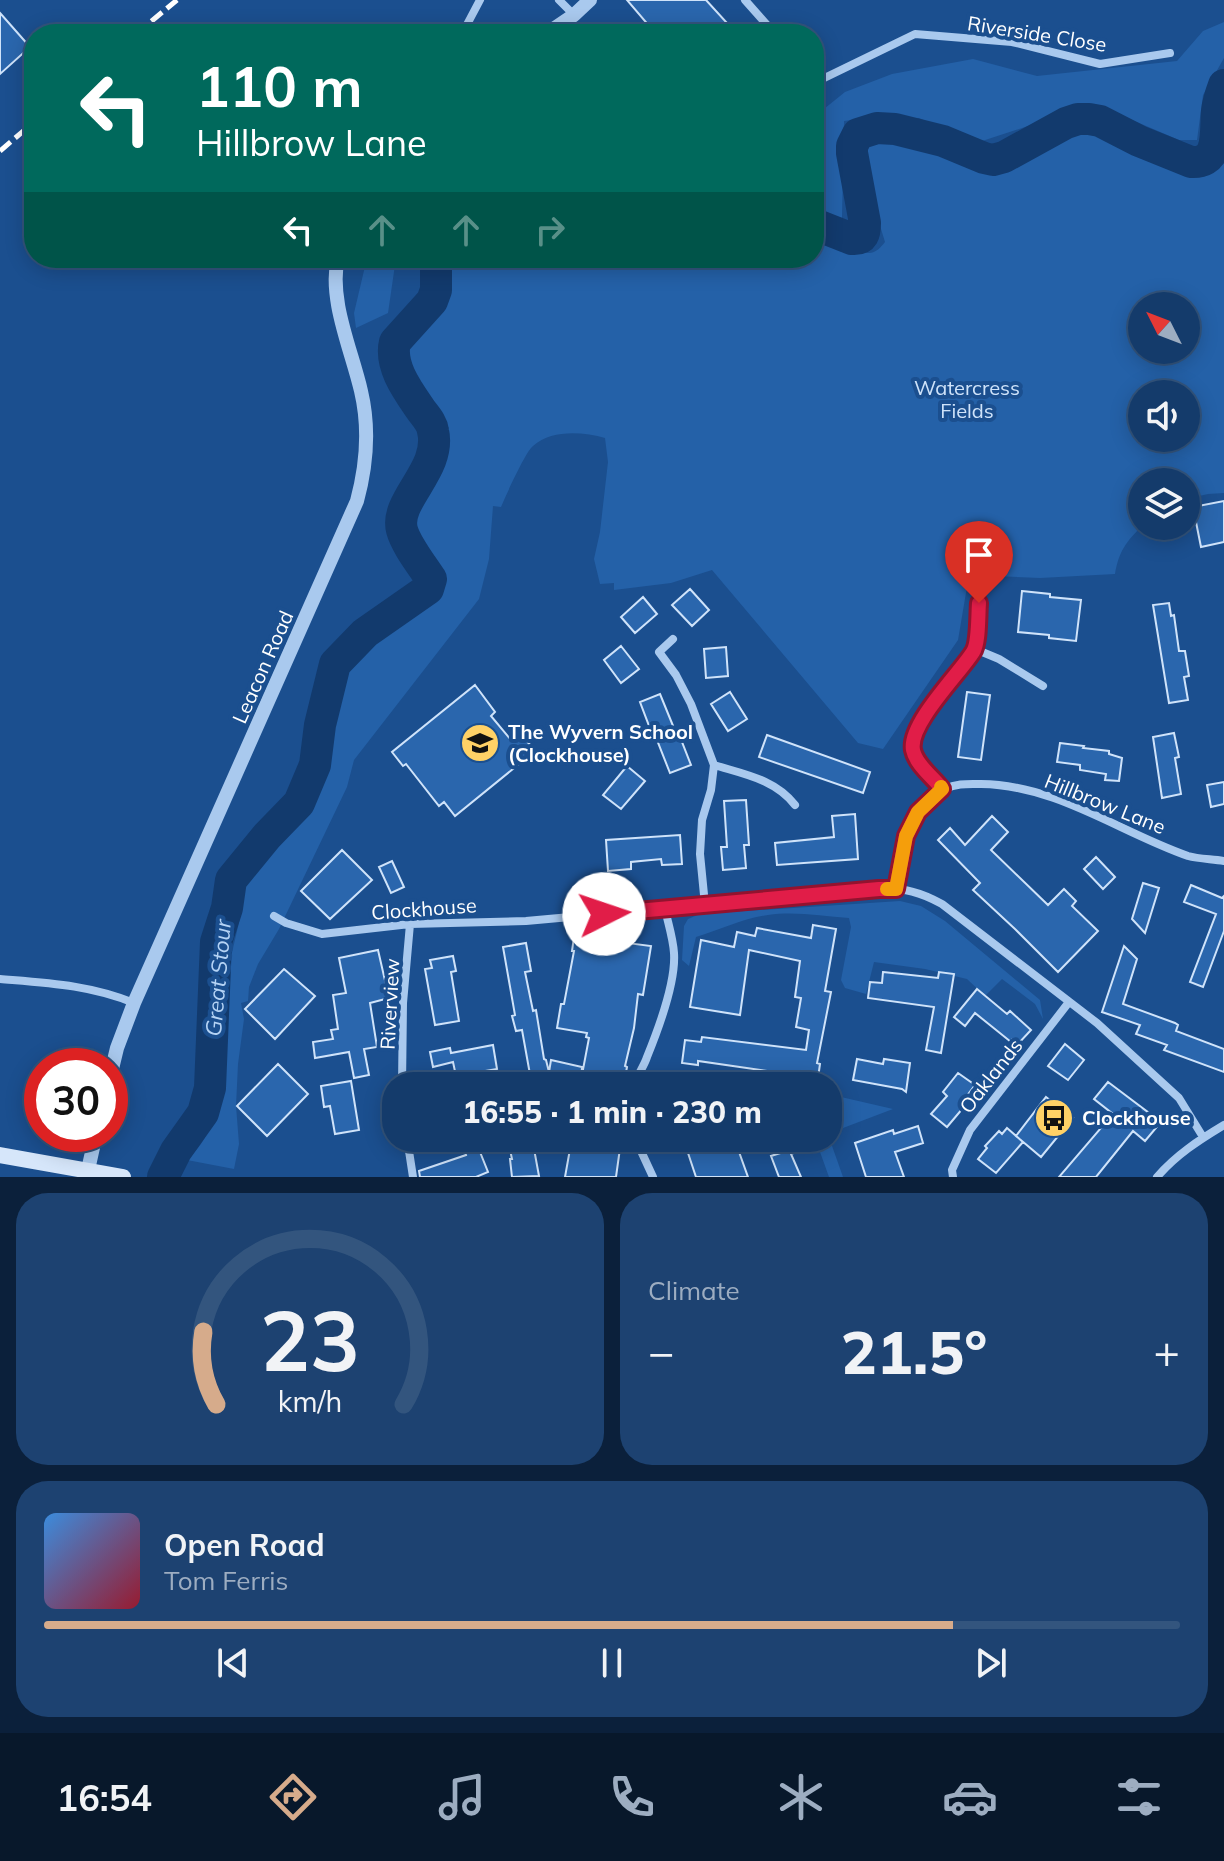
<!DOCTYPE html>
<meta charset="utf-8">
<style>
body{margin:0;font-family:Mulish,sans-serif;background:#1d4271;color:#f1f3f6;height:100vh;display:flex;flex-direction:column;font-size:30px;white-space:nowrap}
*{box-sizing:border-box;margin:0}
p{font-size:26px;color:#9dadc1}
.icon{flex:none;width:44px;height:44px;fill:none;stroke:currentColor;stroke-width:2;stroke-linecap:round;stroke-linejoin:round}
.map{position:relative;height:1177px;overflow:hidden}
.details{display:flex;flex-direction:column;gap:16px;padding:16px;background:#0b203b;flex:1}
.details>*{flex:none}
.guide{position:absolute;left:24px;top:24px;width:800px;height:244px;border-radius:32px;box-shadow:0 4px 20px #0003,0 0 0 2px #33557e;background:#00695c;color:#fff;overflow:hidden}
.needle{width:52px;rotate:312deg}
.buttons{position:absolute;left:1128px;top:292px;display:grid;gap:16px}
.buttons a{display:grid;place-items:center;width:72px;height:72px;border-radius:50%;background:#143b6b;box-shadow:0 4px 20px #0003,0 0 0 2px #33557e;font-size:40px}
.speed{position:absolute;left:24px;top:1048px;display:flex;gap:16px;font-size:40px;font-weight:700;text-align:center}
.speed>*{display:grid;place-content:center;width:104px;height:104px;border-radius:50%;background:#143b6b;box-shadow:0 4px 20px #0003,0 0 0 2px #33557e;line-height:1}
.speed .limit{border:12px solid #d22;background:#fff;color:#111}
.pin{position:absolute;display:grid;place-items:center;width:68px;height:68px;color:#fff;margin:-82px -34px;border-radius:50% 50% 50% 0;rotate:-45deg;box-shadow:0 0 8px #0007}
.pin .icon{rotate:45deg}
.me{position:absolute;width:88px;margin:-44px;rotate:86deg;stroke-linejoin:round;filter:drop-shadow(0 0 6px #0008)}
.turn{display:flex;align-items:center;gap:28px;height:168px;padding:0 40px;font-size:36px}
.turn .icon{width:104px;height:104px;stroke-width:2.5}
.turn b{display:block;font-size:56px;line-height:68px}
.lanes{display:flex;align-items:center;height:76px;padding:0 40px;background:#0003;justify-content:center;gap:40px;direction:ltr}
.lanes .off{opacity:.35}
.big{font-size:60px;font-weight:800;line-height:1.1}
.details .tile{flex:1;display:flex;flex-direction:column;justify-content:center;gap:12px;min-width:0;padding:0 28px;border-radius:32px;background:#1d4271}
.details .dial{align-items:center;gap:0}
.dial svg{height:208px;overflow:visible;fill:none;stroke:#33557e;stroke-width:7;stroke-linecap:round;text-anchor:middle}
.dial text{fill:#f1f3f6;stroke:none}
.song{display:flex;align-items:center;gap:24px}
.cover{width:96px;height:96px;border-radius:12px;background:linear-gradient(135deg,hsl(210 70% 55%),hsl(350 70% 35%))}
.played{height:8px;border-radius:4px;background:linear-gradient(90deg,#d6ab8b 80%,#33557e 80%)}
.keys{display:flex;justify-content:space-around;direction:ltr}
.heat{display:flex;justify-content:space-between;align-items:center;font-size:44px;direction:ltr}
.details .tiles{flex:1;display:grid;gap:16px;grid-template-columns:1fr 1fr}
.tile:last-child{grid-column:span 2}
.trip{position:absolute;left:382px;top:1072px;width:460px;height:80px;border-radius:32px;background:#143b6b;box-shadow:0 4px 20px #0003,0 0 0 2px #33557e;font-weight:800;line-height:80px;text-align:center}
.menu{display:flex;height:128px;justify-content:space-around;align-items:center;background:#08182b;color:#9dadc1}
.menu .icon{width:56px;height:56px}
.menu .on{color:#d6ab8b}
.menu b{font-size:36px;color:#f1f3f6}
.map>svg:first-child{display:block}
.green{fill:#2461a8;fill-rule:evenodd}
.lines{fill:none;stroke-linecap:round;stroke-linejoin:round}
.river{stroke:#123a6d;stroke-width:32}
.building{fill:#2a66ad;stroke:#cfe3fa;stroke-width:2}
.minor{stroke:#a9c9ee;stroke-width:8}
.tertiary{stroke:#a9c9ee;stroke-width:14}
.secondary{stroke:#d6e6fa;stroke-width:16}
.rail{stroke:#fff;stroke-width:5;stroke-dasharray:14 6;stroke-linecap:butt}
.route-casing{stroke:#92132f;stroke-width:20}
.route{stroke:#e11d48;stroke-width:14}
.slow{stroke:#f59e0b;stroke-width:14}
.labels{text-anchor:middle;stroke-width:8;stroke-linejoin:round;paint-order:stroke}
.street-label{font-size:20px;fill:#fff;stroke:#1b4f8f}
.park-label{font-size:20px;fill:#cfe3fa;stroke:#1b4f8f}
.poi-label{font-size:20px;font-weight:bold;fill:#fff;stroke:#1b4f8f;text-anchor:start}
.water-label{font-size:22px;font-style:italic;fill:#b5d3f5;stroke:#1b4f8f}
</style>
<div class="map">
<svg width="1224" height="1177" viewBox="0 0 1224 1177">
<rect width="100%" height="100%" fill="#1b4f8f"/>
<!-- green -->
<path class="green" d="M 1224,22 L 1224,58 L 1203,95 L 1197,140 L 1179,140 L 1111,111 L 1075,106 L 1031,125 L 976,143 L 919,118 L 872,117 L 844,121 L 842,218 L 814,209 L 814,117 L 845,92 L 892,74 L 973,59 L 1037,76 L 1177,61 L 1203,31 Z
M 1079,128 C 1085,128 1092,128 1098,130 C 1132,142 1188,195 1224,163 L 1224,493 L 1208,494 L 1186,499 L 1186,482 L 1142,482 L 1142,526 C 1126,542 1119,551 1115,574 L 1040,578 L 969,575 L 958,640 L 883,749 L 858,743 L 712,570 L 671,583 L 614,590 L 614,583 L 600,584 L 594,559 L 600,532 L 608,462 L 605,438 C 583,432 552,429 533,446 C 526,451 506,495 501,507 L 493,506 L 489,559 L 479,599 L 354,760 L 347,787 L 279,929 L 258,964 L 249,987 L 248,1001 L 241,1003 L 244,1019 L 238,1064 L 236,1106 L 239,1144 L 234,1169 L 187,1160 C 232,1118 215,1063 221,1009 C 225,976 235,944 241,912 C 239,905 235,895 238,888 C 242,873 269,855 280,844 C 292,831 304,815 313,800 C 337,754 318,702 349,659 C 358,646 372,635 386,627 C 403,617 431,609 439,588 C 447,566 429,551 418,534 C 415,529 413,523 411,517 C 418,493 444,471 444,445 C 444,408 396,379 406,343 C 409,331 435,316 441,301 C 446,288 444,271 445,258 L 814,258 L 814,234 C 827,240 855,254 869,253 C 876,253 881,247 885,242 C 878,218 859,159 866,137 L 883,135 L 949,153 L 959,161 L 978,166 L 997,167 ZM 1142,306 L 1186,306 L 1186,350 L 1142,350 ZM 1142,394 L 1186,394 L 1186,438 L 1142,438 Z
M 367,258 L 396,258 L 388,313 L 356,328 L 354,313 Z
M 900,901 L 921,906 L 945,921 L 1040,1000 L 1043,1019 L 1035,1004 L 1002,979 L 985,996 L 967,979 L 925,969 L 874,962 L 866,994 L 845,988 L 841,980 L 851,927 L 849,918 C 822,916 794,911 768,915 C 743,918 720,930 696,937 L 689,966 L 682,960 L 684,926 L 688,919 L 700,914 Z
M 828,1094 L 893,1109 L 843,1128 L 831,1143 L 843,1177 L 829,1177 L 815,1138 L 828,1138 Z"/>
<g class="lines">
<!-- river -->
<path class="river" d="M 814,224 L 852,239 C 864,240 865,233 865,223 L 852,153 L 852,146 L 858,134 L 877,128 L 895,129 L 943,141 L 984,158 L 993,160 L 1004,157 L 1066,123 L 1078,119 L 1089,119 L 1100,121 L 1139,141 L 1191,162 C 1221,164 1215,131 1217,111 C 1218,102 1221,93 1224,85
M 163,1177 L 176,1151 L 203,1113 L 210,1088 L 216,942 L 227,908 L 231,880 L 267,836 L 299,803 L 315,765 L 320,725 L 335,664 L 365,633 L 428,589 L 431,579 C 422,565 406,545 402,530 C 394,500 442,470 433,431 C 432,423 426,417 421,410 C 408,391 389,366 395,342 L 432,301 L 436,290 L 436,258"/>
</g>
<!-- building -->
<path class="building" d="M 627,0 L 706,0 L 737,34 L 656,34 Z
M 0,13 L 30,47 L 0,74 Z
M 1224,501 L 1224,542 L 1201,547 L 1193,507 Z
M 690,589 L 709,610 L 692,626 L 672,605 Z
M 1022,591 L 1050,594 L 1050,597 L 1081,600 L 1076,641 L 1049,638 L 1049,635 L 1018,632 Z
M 643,597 L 657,614 L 635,633 L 621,617 Z
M 1169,603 L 1171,616 L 1174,615 L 1179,651 L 1185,651 L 1189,676 L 1184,677 L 1188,700 L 1169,703 L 1153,605 Z
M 621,646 L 639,669 L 621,683 L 604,660 Z
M 726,647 L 728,676 L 706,678 L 704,649 Z
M 475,685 L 495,712 L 491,716 L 511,740 L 520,733 L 531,746 L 528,749 L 531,752 L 523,759 L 524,760 L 455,816 L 444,802 L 439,806 L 406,764 L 403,766 L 392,752 Z
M 730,692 L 747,719 L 728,731 L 711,704 Z
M 967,692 L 990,695 L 981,760 L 958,757 Z
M 660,694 L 678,738 L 680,737 L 691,765 L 670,773 L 653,730 L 651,731 L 640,702 Z
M 1174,733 L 1179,757 L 1175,758 L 1181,794 L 1162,798 L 1153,737 Z
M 767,735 L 870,772 L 863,793 L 759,757 Z
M 1060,743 L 1084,746 L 1083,748 L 1109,751 L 1109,754 L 1122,758 L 1119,781 L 1105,780 L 1106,774 L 1080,770 L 1080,765 L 1057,762 Z
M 627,766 L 645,781 L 621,809 L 603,795 Z
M 1224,782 L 1224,804 L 1211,807 L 1207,785 Z
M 746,800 L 749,845 L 744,845 L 746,868 L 723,870 L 721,847 L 727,847 L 724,801 Z
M 855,814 L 858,859 L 777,865 L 775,843 L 834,837 L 832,816 Z
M 992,816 L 1008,832 L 991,850 L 1048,905 L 1064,889 L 1076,901 L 1072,906 L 1098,931 L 1058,972 L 1015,929 L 973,890 L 980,883 L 938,840 L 950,828 L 965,845 Z
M 680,835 L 682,864 L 662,865 L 661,859 L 631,862 L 631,869 L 608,871 L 606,840 Z
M 342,850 L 372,880 L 330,919 L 301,891 Z
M 1096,857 L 1115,877 L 1103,889 L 1084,869 Z
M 392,861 L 404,887 L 391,893 L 379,867 Z
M 1143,883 L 1159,888 L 1145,933 L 1132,919 Z
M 1191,885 L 1222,898 L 1224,896 L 1224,931 L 1203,987 L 1190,982 L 1216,914 L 1184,902 Z
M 813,925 L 836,929 L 825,991 L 831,992 L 817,1063 L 820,1064 L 817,1085 L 763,1077 L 774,1072 L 698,1061 L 698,1065 L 682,1063 L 685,1040 L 701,1042 L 702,1037 L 806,1050 L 809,1030 L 796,1027 L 801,998 L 795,997 L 800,961 L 749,950 L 740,1015 L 690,1007 L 701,940 L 734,947 L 737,932 L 755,936 L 757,928 L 811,938 Z
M 574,937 L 619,946 L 620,942 L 651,946 L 643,995 L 638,994 L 634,1028 L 625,1066 L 627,1067 L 624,1083 L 603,1080 L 603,1084 L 581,1080 L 589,1038 L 586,1037 L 587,1033 L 557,1028 L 561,1004 L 564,1004 L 574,951 L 572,951 Z
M 526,943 L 531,971 L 525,972 L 533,1011 L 536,1010 L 544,1059 L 546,1060 L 549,1072 L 551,1060 L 582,1067 L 581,1083 L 550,1077 L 531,1080 L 522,1030 L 516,1031 L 512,1016 L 515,1015 L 503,947 Z
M 1124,946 L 1137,959 L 1123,1004 L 1175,1023 L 1178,1025 L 1176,1031 L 1224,1049 L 1224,1072 L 1164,1050 L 1167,1045 L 1136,1034 L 1140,1025 L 1102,1012 Z
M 378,950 L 389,998 L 370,1003 L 377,1047 L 364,1049 L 369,1075 L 354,1078 L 349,1052 L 315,1058 L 313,1042 L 333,1039 L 331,1030 L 338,1029 L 333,995 L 346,993 L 339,958 Z
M 453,956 L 456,971 L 451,972 L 459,1021 L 435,1025 L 425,969 L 432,968 L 430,960 Z
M 284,969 L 315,996 L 275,1039 L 245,1009 Z
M 883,972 L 938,978 L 939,972 L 954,974 L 941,1053 L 926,1050 L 934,1007 L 868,998 L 870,982 L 882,983 Z
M 977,989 L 1007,1014 L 1010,1011 L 1031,1030 L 1018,1044 L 1012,1040 L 1011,1042 L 975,1013 L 965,1026 L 954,1017 Z
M 1065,1044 L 1084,1060 L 1068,1080 L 1048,1066 Z
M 493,1045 L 497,1069 L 456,1076 L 453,1062 L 433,1067 L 430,1052 L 450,1048 L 451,1053 Z
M 857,1059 L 883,1064 L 884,1059 L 910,1063 L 906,1092 L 902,1089 L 853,1080 Z
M 278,1064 L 308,1094 L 267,1136 L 237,1106 Z
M 958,1073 L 975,1085 L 960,1105 L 963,1108 L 947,1127 L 931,1114 L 947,1096 L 943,1092 Z
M 351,1081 L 359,1130 L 335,1134 L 330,1106 L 324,1107 L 321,1086 Z
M 1108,1082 L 1161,1122 L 1145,1141 L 1133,1131 L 1096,1177 L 1059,1177 L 1113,1114 L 1094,1099 Z
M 1046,1097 L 1073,1118 L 1041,1157 L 1016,1136 Z
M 918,1126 L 923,1143 L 895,1152 L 904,1177 L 866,1177 L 855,1143 L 893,1130 L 894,1134 Z
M 1007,1128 L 1023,1142 L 996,1173 L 978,1159 L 987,1148 L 985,1146 L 999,1131 L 1002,1134 Z
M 510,1138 L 532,1138 L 539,1176 L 512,1177 L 510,1159 L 512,1159 L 509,1145 L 511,1145 Z
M 572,1138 L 597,1138 L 621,1141 L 616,1177 L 565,1177 Z
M 704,1138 L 734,1138 L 748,1177 L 696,1177 L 685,1144 Z
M 785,1138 L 829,1138 L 829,1139 L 791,1154 L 801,1177 L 779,1177 L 771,1156 L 790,1150 L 791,1154 Z
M 478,1147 L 488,1172 L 476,1177 L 420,1177 L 419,1171 L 466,1155 L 465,1152 Z"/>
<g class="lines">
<!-- minor -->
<path class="minor" d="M 559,0 L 574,15
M 745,0 L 775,34
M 462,34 L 480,0
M 814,83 L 915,34 L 1012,42 L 1100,64 L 1170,53
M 673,639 L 659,652 L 676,675 L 691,704 L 714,765 L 711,790 L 702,820 L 700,854 L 705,905
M 975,649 L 999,659 L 1043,686
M 714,765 C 743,774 775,779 795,805
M 942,789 L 918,760 L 913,749 L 915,736 L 926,713 L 975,649 L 981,580
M 896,889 C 899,863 902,834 917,813 C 923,805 936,793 945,789 C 957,783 968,784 981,784 C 1057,785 1119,832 1188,856 C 1199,859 1212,859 1224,861
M 274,916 L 286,923 L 322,934 L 410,924 L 526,921 L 879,889 C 905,888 920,892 942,904 L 1097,1023 L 1179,1098 L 1203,1137
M 0,979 C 48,983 90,985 134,1003
M 402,1086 L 403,1003 L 410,924
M 634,1086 C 636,1076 644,1067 647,1057 C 658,1030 676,982 674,953 C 673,938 668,923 665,909
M 407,1138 L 413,1177
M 635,1138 L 653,1177
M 953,1177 L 952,1170 L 970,1130 L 1069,1002
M 1157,1177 C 1176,1155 1199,1140 1224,1125"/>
<!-- tertiary -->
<path class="tertiary" d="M 546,34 L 574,15 L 590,0
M 110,1077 L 117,1048 L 134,1003 L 357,501 C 367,464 370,429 361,391 C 352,351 328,299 338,258
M 88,1170 L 96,1134"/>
<!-- secondary -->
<path class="secondary" d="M 0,1155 L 123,1177"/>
<!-- rail -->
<path class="rail" d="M 136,34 L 177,0
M 0,151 L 34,122"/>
</g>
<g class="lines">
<!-- route casing -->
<g class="route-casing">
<path id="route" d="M 604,914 L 879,889 L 896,889 L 906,836 L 918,812 L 942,789 C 934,778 916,765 913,750 C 908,724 960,673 973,652 C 979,643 978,615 979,603"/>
</g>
<!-- route -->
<use href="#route" class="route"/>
<!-- slow -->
<path class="slow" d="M 887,889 L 896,889 L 906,836 L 918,812 L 942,789 L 941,787"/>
</g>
<!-- icons -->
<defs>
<g id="school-disc" transform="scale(2)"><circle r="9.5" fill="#ffd166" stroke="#1b4f8f"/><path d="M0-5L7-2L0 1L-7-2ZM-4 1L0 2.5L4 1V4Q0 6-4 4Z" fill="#111"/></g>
<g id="bus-disc" transform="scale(2)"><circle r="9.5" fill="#ffd166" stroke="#1b4f8f"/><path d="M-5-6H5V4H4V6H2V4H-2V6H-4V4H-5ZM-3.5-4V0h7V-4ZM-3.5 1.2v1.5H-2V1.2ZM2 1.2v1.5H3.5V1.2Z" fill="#111"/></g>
</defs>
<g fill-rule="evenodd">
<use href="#school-disc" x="480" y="743"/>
<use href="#bus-disc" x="1054" y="1118"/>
</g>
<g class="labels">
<!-- street labels -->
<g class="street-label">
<text transform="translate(1037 34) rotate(9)" y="7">Riverside Close</text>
<text transform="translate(263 667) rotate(-66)" y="7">Leacon Road</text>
<text transform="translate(1105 804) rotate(22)" y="7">Hillbrow Lane</text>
<text transform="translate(424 909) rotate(-4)" y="7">Clockhouse</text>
<text transform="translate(390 1004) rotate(-87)" y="7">Riverview</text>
<text transform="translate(991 1076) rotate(-52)" y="7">Oaklands</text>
</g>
<!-- park labels -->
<g class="park-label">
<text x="967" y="395">Watercress<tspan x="967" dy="23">Fields</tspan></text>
</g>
<!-- poi labels -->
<g class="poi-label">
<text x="508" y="739">The Wyvern School<tspan x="508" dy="23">(Clockhouse)</tspan></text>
<text x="1082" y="1125">Clockhouse</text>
</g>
<!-- water labels -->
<g class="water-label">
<text transform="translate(218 978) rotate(-85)" y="8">Great Stour</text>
</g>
</g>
</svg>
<div class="buttons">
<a><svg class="needle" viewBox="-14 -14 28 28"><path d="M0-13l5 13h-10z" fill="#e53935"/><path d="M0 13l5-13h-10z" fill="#9dadc1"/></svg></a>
<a><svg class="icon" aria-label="sound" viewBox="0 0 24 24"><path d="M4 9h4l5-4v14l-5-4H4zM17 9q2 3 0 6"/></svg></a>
<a><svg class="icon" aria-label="layers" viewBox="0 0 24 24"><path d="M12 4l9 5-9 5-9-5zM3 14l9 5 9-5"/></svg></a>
</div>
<div class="speed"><div class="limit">30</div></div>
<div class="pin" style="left:979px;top:603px;background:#d93025"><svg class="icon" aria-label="arrive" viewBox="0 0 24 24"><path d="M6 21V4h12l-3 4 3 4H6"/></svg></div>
<svg class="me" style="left:604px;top:914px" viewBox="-20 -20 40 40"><circle r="19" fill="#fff"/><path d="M0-13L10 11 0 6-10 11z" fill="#e11d48"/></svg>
<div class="trip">16:55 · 1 min · 230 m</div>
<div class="guide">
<div class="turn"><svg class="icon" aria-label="left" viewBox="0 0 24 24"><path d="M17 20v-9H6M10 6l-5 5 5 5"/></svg><div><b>110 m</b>Hillbrow Lane</div></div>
<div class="lanes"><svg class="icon" aria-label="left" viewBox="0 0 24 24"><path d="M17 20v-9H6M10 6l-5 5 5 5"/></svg><svg class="icon off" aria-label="ahead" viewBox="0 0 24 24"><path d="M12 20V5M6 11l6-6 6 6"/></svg><svg class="icon off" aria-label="ahead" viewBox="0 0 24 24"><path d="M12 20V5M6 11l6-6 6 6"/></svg><svg class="icon off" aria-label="right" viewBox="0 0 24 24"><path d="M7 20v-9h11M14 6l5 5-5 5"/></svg></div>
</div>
</div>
<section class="details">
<div class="tiles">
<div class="tile dial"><svg viewBox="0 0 100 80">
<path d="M14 69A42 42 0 1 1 86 69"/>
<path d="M14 69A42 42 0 0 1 9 41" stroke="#d6ab8b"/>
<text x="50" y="56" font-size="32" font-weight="700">23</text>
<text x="50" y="72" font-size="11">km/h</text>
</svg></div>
<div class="tile"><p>Climate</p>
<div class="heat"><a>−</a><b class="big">21.5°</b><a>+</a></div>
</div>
<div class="tile">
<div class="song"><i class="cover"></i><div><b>Open Road</b><p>Tom Ferris</p></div></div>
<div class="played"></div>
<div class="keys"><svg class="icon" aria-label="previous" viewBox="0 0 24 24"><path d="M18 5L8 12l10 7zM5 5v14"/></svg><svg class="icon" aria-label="pause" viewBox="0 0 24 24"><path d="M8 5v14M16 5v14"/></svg><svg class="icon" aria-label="next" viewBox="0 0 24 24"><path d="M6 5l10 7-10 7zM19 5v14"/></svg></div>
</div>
</div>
</section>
<nav class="menu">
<b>16:54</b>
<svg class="icon on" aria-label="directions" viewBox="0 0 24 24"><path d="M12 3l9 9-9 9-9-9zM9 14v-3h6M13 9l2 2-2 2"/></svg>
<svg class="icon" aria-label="music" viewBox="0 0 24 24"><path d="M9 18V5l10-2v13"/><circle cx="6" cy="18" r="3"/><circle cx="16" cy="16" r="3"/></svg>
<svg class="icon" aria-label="phone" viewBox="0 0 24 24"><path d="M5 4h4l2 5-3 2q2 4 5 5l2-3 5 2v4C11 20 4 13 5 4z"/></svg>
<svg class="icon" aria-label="climate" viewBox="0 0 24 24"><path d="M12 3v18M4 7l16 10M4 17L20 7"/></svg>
<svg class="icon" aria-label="car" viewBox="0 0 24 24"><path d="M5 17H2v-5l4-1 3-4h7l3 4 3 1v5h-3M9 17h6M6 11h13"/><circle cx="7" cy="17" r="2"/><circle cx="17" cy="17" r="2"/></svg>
<svg class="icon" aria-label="filters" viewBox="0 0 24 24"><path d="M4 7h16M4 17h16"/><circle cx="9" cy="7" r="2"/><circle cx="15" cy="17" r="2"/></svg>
</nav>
